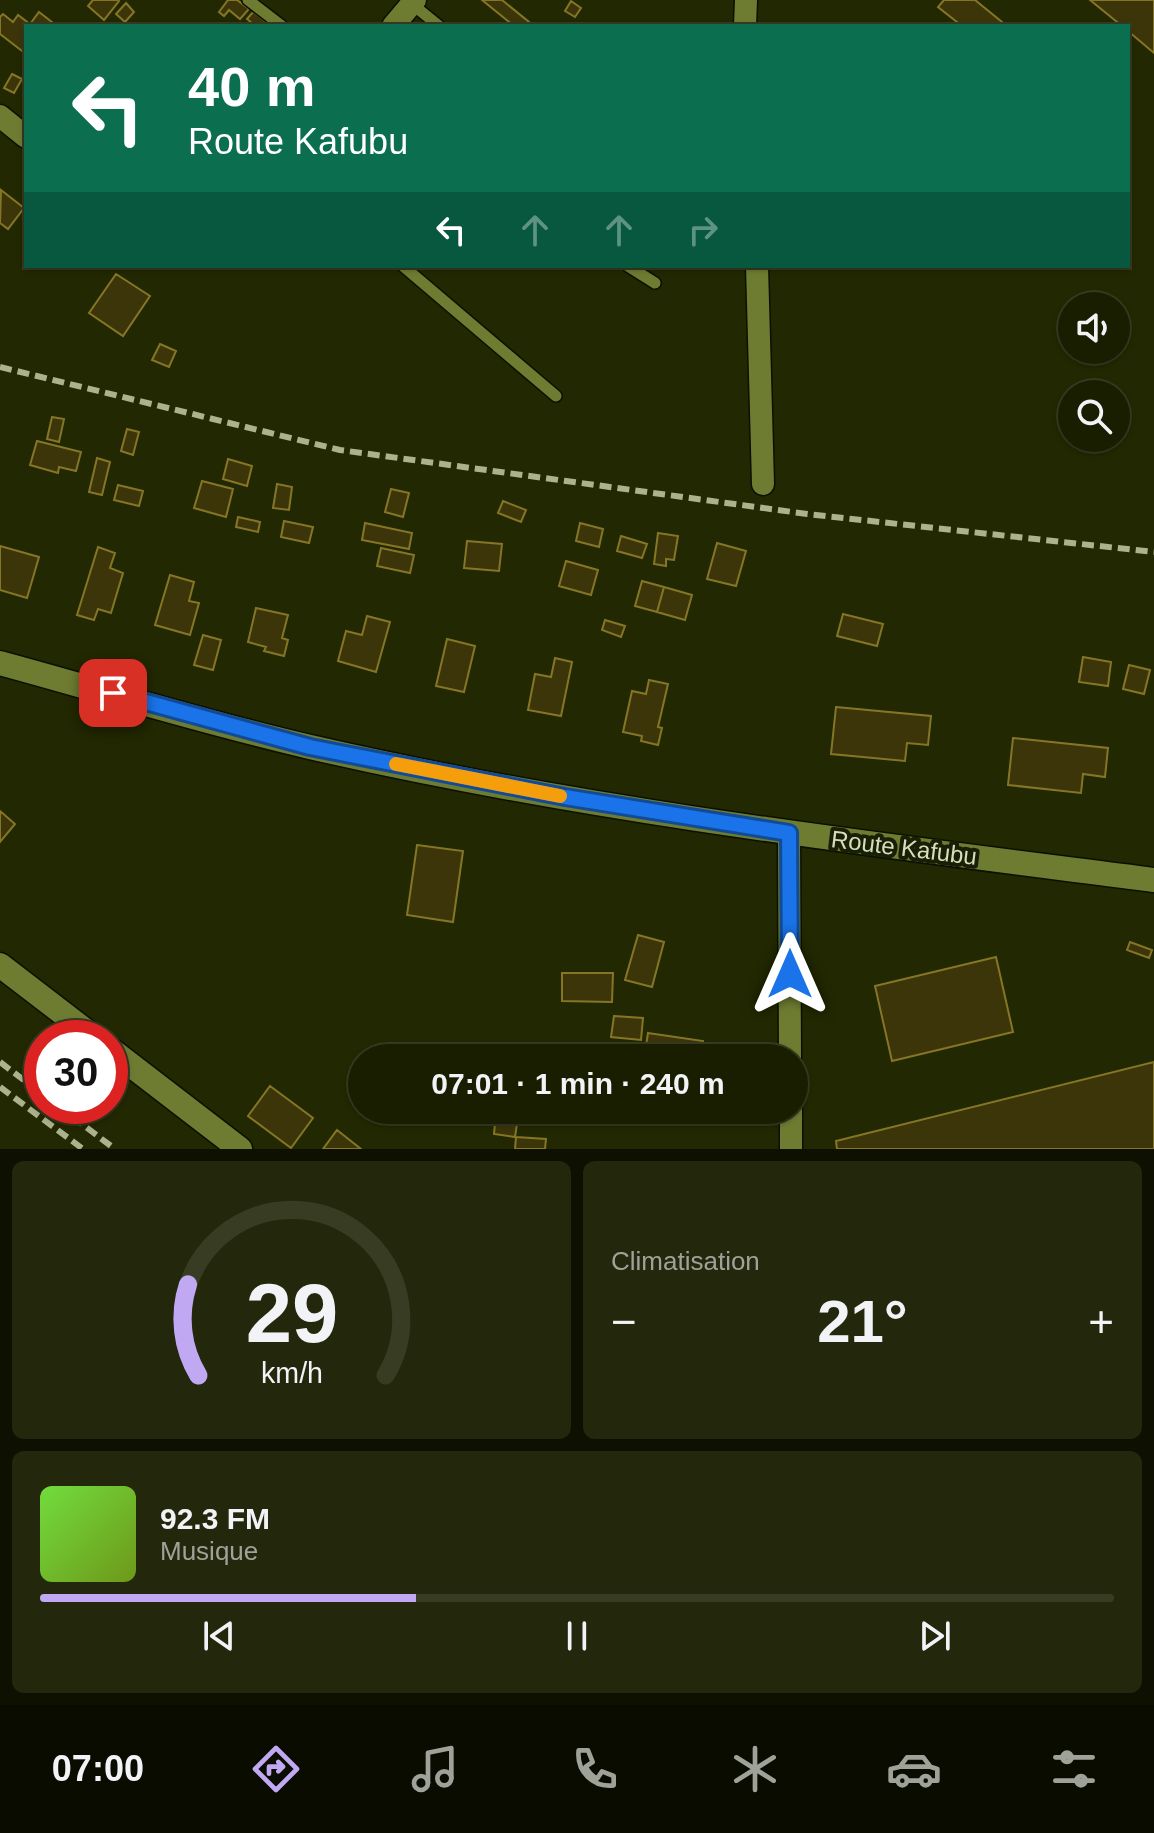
<!DOCTYPE html>
<html lang="fr">
<meta charset="utf-8">
<style>
body{margin:0;font-family:Helvetica,sans-serif;background:#23270b;color:#f1f3f6;height:100vh;display:flex;flex-direction:column;font-size:30px;white-space:nowrap}
*{box-sizing:border-box;margin:0}
p{font-size:26px;color:#9fa299}
.icon{flex:none;width:44px;height:44px;fill:none;stroke:currentColor;stroke-width:2;stroke-linecap:round;stroke-linejoin:round}
.map{position:relative;height:1149px;overflow:hidden}
.side{display:flex;flex-direction:column;gap:12px;padding:12px;background:#0e1001;flex:1}
.side>*{flex:none}
.banner{position:absolute;left:24px;top:24px;width:1106px;height:244px;border-radius:0px;box-shadow:0 2px 6px #0004,0 0 0 2px #383c23;background:#0b6e4f;color:#fff;overflow:hidden}
.buttons{position:absolute;left:1058px;top:292px;display:grid;gap:16px}
.buttons a{display:grid;place-items:center;width:72px;height:72px;border-radius:50%;background:#1a1e01;box-shadow:0 2px 6px #0004,0 0 0 2px #383c23;font-size:40px}
.speed{position:absolute;left:24px;top:1020px;display:flex;gap:16px;font-size:40px;font-weight:700;text-align:center}
.speed>*{display:grid;place-content:center;width:104px;height:104px;border-radius:50%;background:#1a1e01;box-shadow:0 2px 6px #0004,0 0 0 2px #383c23;line-height:1}
.speed .limit{border:12px solid #d22;background:#fff;color:#111}
.pin{position:absolute;display:grid;place-items:center;width:68px;height:68px;color:#fff;margin:-34px;border-radius:16px;box-shadow:0 4px 12px #0006}
.me{position:absolute;width:88px;margin:-44px;rotate:0deg;stroke-linejoin:round;filter:drop-shadow(0 0 6px #0008)}
.turn{display:flex;align-items:center;gap:28px;height:168px;padding:0 32px;font-size:36px}
.turn .icon{width:104px;height:104px;stroke-width:2.5}
.turn b{display:block;font-size:56px;line-height:68px}
.lanes{display:flex;align-items:center;height:76px;padding:0 32px;background:#0003;justify-content:center;gap:40px;direction:ltr}
.lanes .off{opacity:.35}
.big{font-size:60px;font-weight:700;line-height:1.1}
.side .card{flex:1;display:flex;flex-direction:column;justify-content:center;gap:12px;min-width:0;padding:0 28px;border-radius:12px;background:#23270b}
.side .dial{align-items:center;gap:0}
.dial svg{height:208px;overflow:visible;fill:none;stroke:#383c23;stroke-width:7;stroke-linecap:round;text-anchor:middle}
.dial text{fill:#f1f3f6;stroke:none}
.song{display:flex;align-items:center;gap:24px}
.cover{width:96px;height:96px;border-radius:12px;background:linear-gradient(135deg,hsl(100 70% 55%),hsl(80 70% 35%))}
.played{height:8px;border-radius:4px;background:linear-gradient(90deg,#c0a8f3 35%,#383c23 35%)}
.keys{display:flex;justify-content:space-around;direction:ltr}
.heat{display:flex;justify-content:space-between;align-items:center;font-size:44px;direction:ltr}
.side .tiles{flex:1;display:grid;gap:12px;grid-template-columns:1fr 1fr}
.card:last-child{grid-column:span 2}
.trip{position:absolute;left:348px;top:1044px;width:460px;height:80px;border-radius:40px;background:#1a1e01;box-shadow:0 2px 6px #0004,0 0 0 2px #383c23;font-weight:700;line-height:80px;text-align:center}
.dock{display:flex;height:128px;justify-content:space-around;align-items:center;background:#0a0c00;color:#9fa299}
.dock .icon{width:56px;height:56px}
.dock .selected{color:#c0a8f3}
.dock b{font-size:36px;color:#f1f3f6}
.map>svg:first-child{display:block}
.building{fill:#3d350a;stroke:#857626;stroke-width:2}
.lines{fill:none;stroke-linecap:round;stroke-linejoin:round}
.lane-casing{stroke:#0c1000;stroke-width:14}
.street-casing{stroke:#0c1000;stroke-width:25}
.secondary-casing{stroke:#0c1000;stroke-width:27}
.lane{stroke:#6e7c32;stroke-width:11}
.street{stroke:#6e7c32;stroke-width:22}
.secondary{stroke:#6e7c32;stroke-width:24}
.rail{stroke:#abb38d;stroke-width:6;stroke-dasharray:12 6;stroke-linecap:butt}
.route-casing{stroke:#114b97;stroke-width:20}
.route{stroke:#1a73e8;stroke-width:14}
.slow{stroke:#f59e0b;stroke-width:14}
.labels{text-anchor:middle;stroke-width:8;stroke-linejoin:round;paint-order:stroke}
.street-label{font-size:24px;fill:#d5deb9;stroke:#191e07}
</style>
<div class="map">
<svg width="1154" height="1149" viewBox="0 0 1154 1149">
<rect width="100%" height="100%" fill="#222801"/>
<!-- building -->
<path class="building" d="M 93,0 L 118,0 L 119,1 L 104,20 L 88,6 Z
M 228,0 L 237,0 L 249,9 L 240,19 L 229,10 L 224,16 L 219,12 Z
M 482,0 L 502,0 L 534,26 L 514,26 Z
M 944,0 L 975,0 L 1007,26 L 962,26 L 938,7 Z
M 1090,0 L 1154,0 L 1154,53 L 1128,31 L 1128,26 L 1122,26 Z
M 571,1 L 581,8 L 575,17 L 565,11 Z
M 126,3 L 134,12 L 125,22 L 116,14 Z
M 39,12 L 57,26 L 26,26 L 26,54 L 0,34 L 0,17 L 3,14 L 13,22 L 18,15 L 30,24 Z
M 253,12 L 260,17 L 271,26 L 252,26 L 253,24 L 247,19 Z
M 12,74 L 22,79 L 14,93 L 4,88 Z
M 1,190 L 24,208 L 8,229 L 0,223 Z
M 116,274 L 150,296 L 123,336 L 89,313 Z
M 160,344 L 176,351 L 169,367 L 152,360 Z
M 52,417 L 64,419 L 59,442 L 47,439 Z
M 127,429 L 139,432 L 133,455 L 121,451 Z
M 37,441 L 81,452 L 76,471 L 59,467 L 58,473 L 30,465 Z
M 97,458 L 110,462 L 102,495 L 89,492 Z
M 228,459 L 252,466 L 247,486 L 223,479 Z
M 202,481 L 233,489 L 226,517 L 194,508 Z
M 277,484 L 292,487 L 289,510 L 273,508 Z
M 118,485 L 143,491 L 139,506 L 114,500 Z
M 391,489 L 409,493 L 403,517 L 385,512 Z
M 503,501 L 526,510 L 521,522 L 498,513 Z
M 238,517 L 260,522 L 258,532 L 236,527 Z
M 284,521 L 313,527 L 309,543 L 281,537 Z
M 365,523 L 412,533 L 409,549 L 362,540 Z
M 580,523 L 603,529 L 599,547 L 576,541 Z
M 658,533 L 678,536 L 674,560 L 666,559 L 666,566 L 654,564 Z
M 621,536 L 647,544 L 642,558 L 617,551 Z
M 467,541 L 502,544 L 499,571 L 464,568 Z
M 717,543 L 746,551 L 736,586 L 707,579 Z
M 0,546 L 39,557 L 27,598 L 0,590 Z
M 98,547 L 115,553 L 110,568 L 123,573 L 111,613 L 98,609 L 94,620 L 77,615 Z
M 381,548 L 414,555 L 410,573 L 377,566 Z
M 566,561 L 598,570 L 591,595 L 559,586 Z
M 170,575 L 194,582 L 189,601 L 199,603 L 190,635 L 155,625 Z
M 642,581 L 664,587 L 657,612 L 635,606 Z
M 664,587 L 692,595 L 685,620 L 657,612 Z
M 256,608 L 288,615 L 282,638 L 288,640 L 284,656 L 264,651 L 266,647 L 248,642 Z
M 843,614 L 883,624 L 877,646 L 837,636 Z
M 367,616 L 390,622 L 376,672 L 338,661 L 346,631 L 362,635 Z
M 605,620 L 625,626 L 621,637 L 602,630 Z
M 203,635 L 221,640 L 213,670 L 194,665 Z
M 447,639 L 475,646 L 464,692 L 436,686 Z
M 1083,657 L 1111,662 L 1108,686 L 1079,682 Z
M 555,658 L 572,662 L 561,716 L 528,710 L 535,674 L 551,677 Z
M 1129,665 L 1150,670 L 1144,694 L 1123,689 Z
M 649,680 L 668,684 L 658,727 L 662,728 L 658,745 L 641,741 L 642,736 L 623,732 L 632,691 L 646,694 Z
M 836,707 L 931,716 L 928,745 L 907,743 L 905,761 L 831,754 Z
M 1013,738 L 1108,748 L 1105,777 L 1083,774 L 1081,793 L 1008,785 Z
M 0,811 L 15,824 L 0,842 Z
M 417,845 L 463,851 L 453,922 L 407,915 Z
M 638,935 L 664,942 L 652,987 L 625,980 Z
M 1130,942 L 1152,950 L 1149,958 L 1127,950 Z
M 996,957 L 1013,1032 L 892,1061 L 875,986 Z
M 562,973 L 613,973 L 612,1002 L 562,1001 Z
M 614,1016 L 643,1018 L 641,1040 L 611,1037 Z
M 648,1033 L 703,1041 L 700,1058 L 644,1058 Z
M 1154,1062 L 1154,1149 L 837,1149 L 836,1141 Z
M 270,1086 L 313,1118 L 291,1148 L 248,1116 Z
M 496,1114 L 518,1117 L 515,1137 L 494,1134 Z
M 337,1130 L 361,1149 L 323,1149 Z
M 516,1137 L 546,1139 L 545,1149 L 515,1149 Z"/>
<g class="lines">
<!-- lane casing -->
<g class="lane-casing">
<path id="lane" d="M 248,0 L 282,26
M 412,4 L 439,26
M 403,266 L 556,396
M 628,266 L 655,283"/>
</g>
<!-- street casing -->
<g class="street-casing">
<path id="street" d="M 393,26 L 415,0
M 745,26 L 746,0
M 0,116 L 26,137
M 757,266 L 763,484
M 789,833 L 790,1058
M 791,1110 L 791,1149"/>
</g>
<!-- secondary casing -->
<g class="secondary-casing">
<path id="secondary" d="M 0,663 C 103,691 206,723 310,747 C 588,811 872,844 1154,880
M 0,965 L 95,1038
M 110,1049 L 240,1149"/>
</g>
<!-- lane -->
<use href="#lane" class="lane"/>
<!-- street -->
<use href="#street" class="street"/>
<!-- secondary -->
<use href="#secondary" class="secondary"/>
<!-- rail -->
<path class="rail" d="M 0,367 L 340,450 L 807,514 L 1154,552
M 0,1062 L 42,1094
M 0,1087 L 83,1149
M 58,1106 L 115,1149"/>
</g>
<g class="lines">
<!-- route casing -->
<g class="route-casing">
<path id="route" d="M 113,693 L 310,747 L 565,797 L 789,833 L 790,974"/>
</g>
<!-- route -->
<use href="#route" class="route"/>
<!-- slow -->
<path class="slow" d="M 396,764 L 560,796"/>
</g>
<g class="labels">
<!-- street labels -->
<g class="street-label">
<text transform="translate(904 848) rotate(7)" y="8">Route Kafubu</text>
</g>
</g>
</svg>
<div class="buttons">
<a><svg class="icon" aria-label="sound" viewBox="0 0 24 24"><path d="M4 9h4l5-4v14l-5-4H4zM17 9q2 3 0 6"/></svg></a>
<a><svg class="icon" aria-label="search" viewBox="0 0 24 24"><circle cx="10" cy="10" r="6"/><path d="M15 15l6 6"/></svg></a>
</div>
<div class="speed"><div class="limit">30</div></div>
<div class="pin" style="left:113px;top:693px;background:#d93025"><svg class="icon" aria-label="arrive" viewBox="0 0 24 24"><path d="M6 21V4h12l-3 4 3 4H6"/></svg></div>
<svg class="me" style="left:790px;top:974px" viewBox="-20 -20 40 40"><path d="M0-17L14 15 0 8-14 15z" fill="#1a73e8" stroke="#fff" stroke-width="4"/></svg>
<div class="trip">07:01 · 1 min · 240 m</div>
<div class="banner">
<div class="turn"><svg class="icon" aria-label="left" viewBox="0 0 24 24"><path d="M17 20v-9H6M10 6l-5 5 5 5"/></svg><div><b>40 m</b>Route Kafubu</div></div>
<div class="lanes"><svg class="icon" aria-label="left" viewBox="0 0 24 24"><path d="M17 20v-9H6M10 6l-5 5 5 5"/></svg><svg class="icon off" aria-label="ahead" viewBox="0 0 24 24"><path d="M12 20V5M6 11l6-6 6 6"/></svg><svg class="icon off" aria-label="ahead" viewBox="0 0 24 24"><path d="M12 20V5M6 11l6-6 6 6"/></svg><svg class="icon off" aria-label="right" viewBox="0 0 24 24"><path d="M7 20v-9h11M14 6l5 5-5 5"/></svg></div>
</div>
</div>
<section class="side">
<div class="tiles">
<div class="card dial"><svg viewBox="0 0 100 80">
<path d="M14 69A42 42 0 1 1 86 69"/>
<path d="M14 69A42 42 0 0 1 10 34" stroke="#c0a8f3"/>
<text x="50" y="56" font-size="32" font-weight="700">29</text>
<text x="50" y="72" font-size="11">km/h</text>
</svg></div>
<div class="card"><p>Climatisation</p>
<div class="heat"><a>−</a><b class="big">21°</b><a>+</a></div>
</div>
<div class="card">
<div class="song"><i class="cover"></i><div><b>92.3 FM</b><p>Musique</p></div></div>
<div class="played"></div>
<div class="keys"><svg class="icon" aria-label="previous" viewBox="0 0 24 24"><path d="M18 5L8 12l10 7zM5 5v14"/></svg><svg class="icon" aria-label="pause" viewBox="0 0 24 24"><path d="M8 5v14M16 5v14"/></svg><svg class="icon" aria-label="next" viewBox="0 0 24 24"><path d="M6 5l10 7-10 7zM19 5v14"/></svg></div>
</div>
</div>
</section>
<nav class="dock">
<b>07:00</b>
<svg class="icon selected" aria-label="directions" viewBox="0 0 24 24"><path d="M12 3l9 9-9 9-9-9zM9 14v-3h6M13 9l2 2-2 2"/></svg>
<svg class="icon" aria-label="music" viewBox="0 0 24 24"><path d="M9 18V5l10-2v13"/><circle cx="6" cy="18" r="3"/><circle cx="16" cy="16" r="3"/></svg>
<svg class="icon" aria-label="phone" viewBox="0 0 24 24"><path d="M5 4h4l2 5-3 2q2 4 5 5l2-3 5 2v4C11 20 4 13 5 4z"/></svg>
<svg class="icon" aria-label="climate" viewBox="0 0 24 24"><path d="M12 3v18M4 7l16 10M4 17L20 7"/></svg>
<svg class="icon" aria-label="car" viewBox="0 0 24 24"><path d="M5 17H2v-5l4-1 3-4h7l3 4 3 1v5h-3M9 17h6M6 11h13"/><circle cx="7" cy="17" r="2"/><circle cx="17" cy="17" r="2"/></svg>
<svg class="icon" aria-label="filters" viewBox="0 0 24 24"><path d="M4 7h16M4 17h16"/><circle cx="9" cy="7" r="2"/><circle cx="15" cy="17" r="2"/></svg>
</nav>
